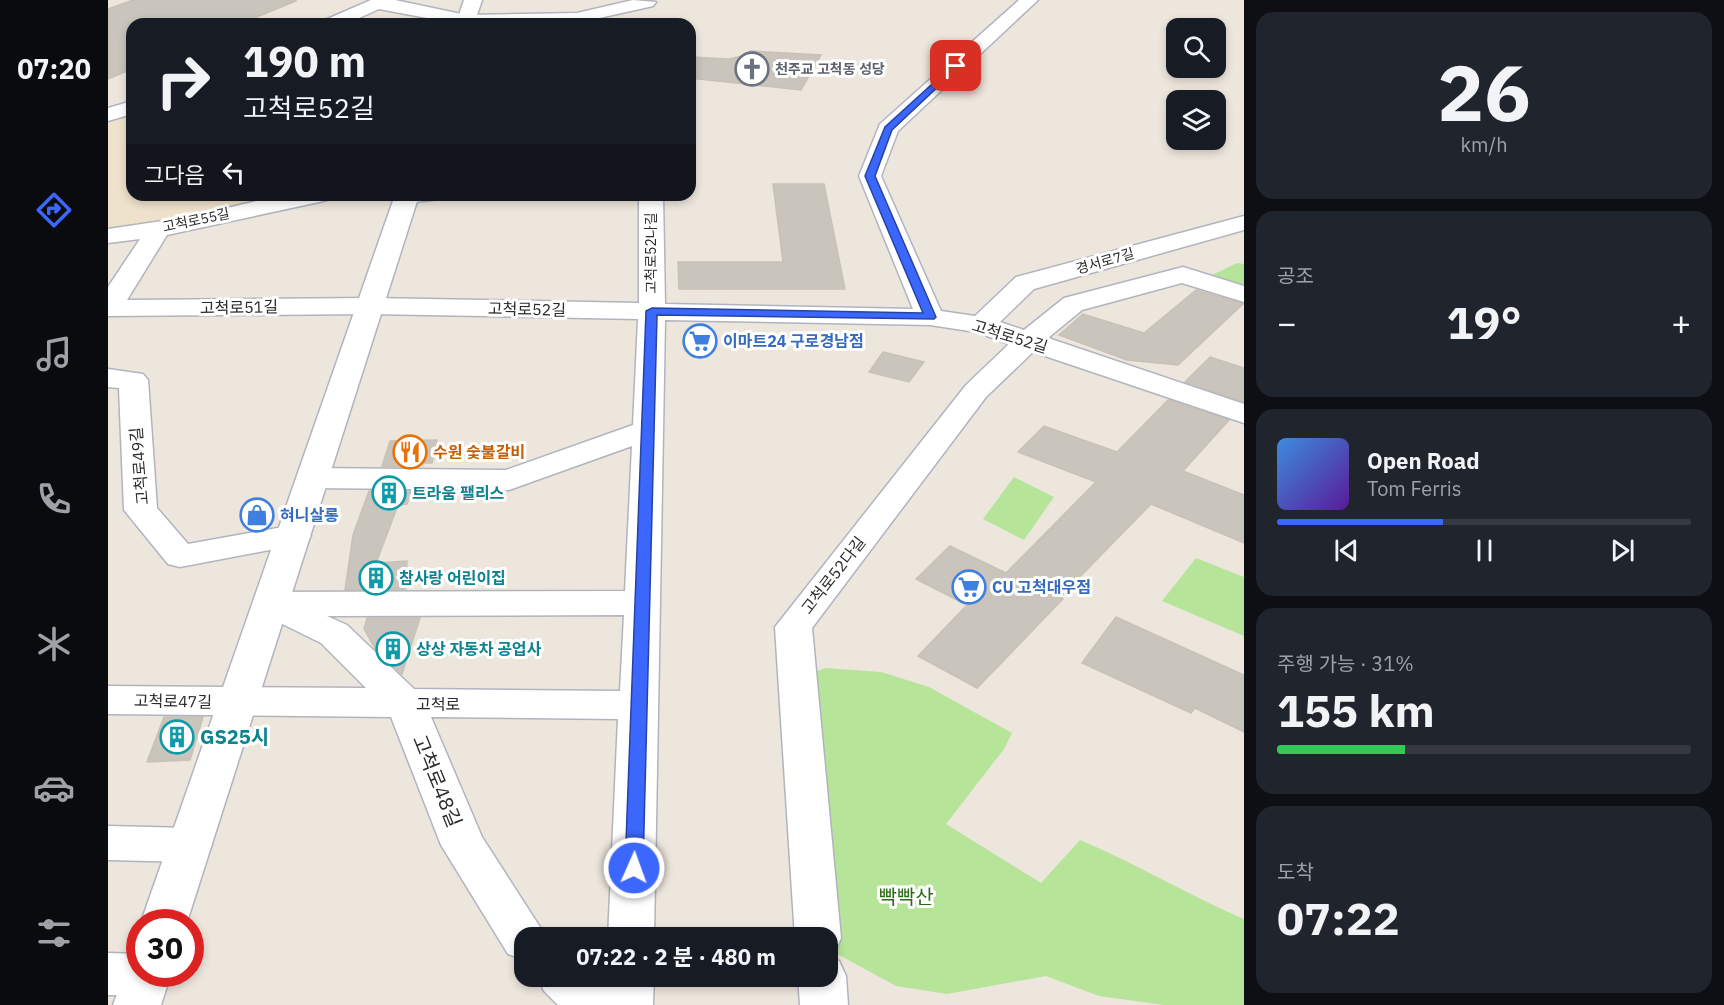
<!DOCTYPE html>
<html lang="ko">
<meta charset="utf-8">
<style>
body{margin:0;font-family:"IBM Plex Sans","Noto Sans KR",sans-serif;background:#20242c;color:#f1f3f6;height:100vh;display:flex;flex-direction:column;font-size:22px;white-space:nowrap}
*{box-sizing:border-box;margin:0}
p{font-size:20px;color:#9ea1a6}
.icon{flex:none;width:33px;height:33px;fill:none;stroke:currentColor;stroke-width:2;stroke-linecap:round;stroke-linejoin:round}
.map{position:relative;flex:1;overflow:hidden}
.panel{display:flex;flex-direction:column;gap:12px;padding:12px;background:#0d0f14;width:480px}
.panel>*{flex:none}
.banner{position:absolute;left:18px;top:18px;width:570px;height:183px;border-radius:18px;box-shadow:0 3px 9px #0003;background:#171b24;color:#f1f3f6;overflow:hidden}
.buttons{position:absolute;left:1058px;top:18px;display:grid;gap:12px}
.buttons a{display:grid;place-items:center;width:60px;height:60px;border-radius:12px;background:#171b24;box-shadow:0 3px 9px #0003;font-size:30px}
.speed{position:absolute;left:18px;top:909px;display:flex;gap:12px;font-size:30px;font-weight:700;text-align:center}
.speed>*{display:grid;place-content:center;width:78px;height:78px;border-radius:50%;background:#171b24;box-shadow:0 3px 9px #0003;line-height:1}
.speed .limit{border:9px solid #d22;background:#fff;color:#111}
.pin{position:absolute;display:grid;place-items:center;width:51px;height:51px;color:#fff;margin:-26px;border-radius:12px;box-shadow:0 3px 9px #0006}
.me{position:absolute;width:66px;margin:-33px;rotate:2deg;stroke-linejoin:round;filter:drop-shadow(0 0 4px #0008)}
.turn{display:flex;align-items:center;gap:21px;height:126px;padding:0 18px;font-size:27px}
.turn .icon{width:78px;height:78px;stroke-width:2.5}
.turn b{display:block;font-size:42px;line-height:51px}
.then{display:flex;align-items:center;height:57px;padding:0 18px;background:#0003;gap:12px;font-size:22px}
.big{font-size:45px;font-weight:700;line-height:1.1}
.panel .tile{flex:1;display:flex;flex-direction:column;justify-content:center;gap:9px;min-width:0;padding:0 21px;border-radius:18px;background:#20242c}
.panel .dial{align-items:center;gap:0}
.dial b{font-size:78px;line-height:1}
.song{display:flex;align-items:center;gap:18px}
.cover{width:72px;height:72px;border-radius:9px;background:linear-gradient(135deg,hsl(210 70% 55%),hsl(270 70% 35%))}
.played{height:6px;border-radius:3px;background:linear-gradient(90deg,#3b67fd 40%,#363941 40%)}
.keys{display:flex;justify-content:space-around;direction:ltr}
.heat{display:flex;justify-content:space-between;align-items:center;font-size:33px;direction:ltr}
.charge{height:9px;border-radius:4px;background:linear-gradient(90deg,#34c759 31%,#363941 0)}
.trip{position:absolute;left:406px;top:927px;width:324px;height:60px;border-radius:18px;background:#171b24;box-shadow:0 3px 9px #0003;font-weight:700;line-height:60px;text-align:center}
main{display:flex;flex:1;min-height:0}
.tab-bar{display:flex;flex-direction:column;width:108px;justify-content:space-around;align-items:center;background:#090b0e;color:#9ea1a6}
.tab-bar .icon{width:42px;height:42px}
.tab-bar .on{color:#3b67fd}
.tab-bar b{font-size:27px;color:#f1f3f6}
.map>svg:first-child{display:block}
.education{fill:#efe2cc}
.green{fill:#b6e499}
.building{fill:#c9c4bc;stroke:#c9c1b7;stroke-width:1.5}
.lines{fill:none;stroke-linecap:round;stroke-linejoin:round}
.street-casing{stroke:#b1b4bf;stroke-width:3}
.secondary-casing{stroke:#b1b4bf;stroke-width:3}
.street{fill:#fff;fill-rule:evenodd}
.secondary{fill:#fff;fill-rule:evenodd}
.route{fill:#3b67fd;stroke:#2643a4;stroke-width:1.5}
.labels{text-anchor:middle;stroke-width:6;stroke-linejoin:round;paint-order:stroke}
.far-worship-label{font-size:14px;font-weight:bold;fill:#5b616d;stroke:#fff;text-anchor:start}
.far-street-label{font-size:14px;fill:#2b2b2b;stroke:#fff}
.street-label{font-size:16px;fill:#2b2b2b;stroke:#fff}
.shop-label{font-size:16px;font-weight:bold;fill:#366cbe;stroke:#fff;text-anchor:start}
.food-label{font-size:16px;font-weight:bold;fill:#c56008;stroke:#fff;text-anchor:start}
.culture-label{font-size:16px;font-weight:bold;fill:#0d838f;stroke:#fff;text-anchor:start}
.near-culture-label{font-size:20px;font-weight:bold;fill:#0d838f;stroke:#fff;text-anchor:start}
.near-street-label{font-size:20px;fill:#2b2b2b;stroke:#fff}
.near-park-label{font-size:20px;fill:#2d6a19;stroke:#fff}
</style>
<main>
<nav class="tab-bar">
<b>07:20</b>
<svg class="icon on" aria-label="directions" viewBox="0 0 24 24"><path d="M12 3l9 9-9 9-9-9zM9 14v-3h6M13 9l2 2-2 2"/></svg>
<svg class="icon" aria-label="music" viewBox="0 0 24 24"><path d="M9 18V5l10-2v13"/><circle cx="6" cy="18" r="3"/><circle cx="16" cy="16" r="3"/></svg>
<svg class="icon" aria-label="phone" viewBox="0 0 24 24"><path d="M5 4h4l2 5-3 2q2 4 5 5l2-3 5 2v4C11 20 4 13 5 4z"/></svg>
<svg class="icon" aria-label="climate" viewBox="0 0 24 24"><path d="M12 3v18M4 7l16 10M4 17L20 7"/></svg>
<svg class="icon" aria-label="car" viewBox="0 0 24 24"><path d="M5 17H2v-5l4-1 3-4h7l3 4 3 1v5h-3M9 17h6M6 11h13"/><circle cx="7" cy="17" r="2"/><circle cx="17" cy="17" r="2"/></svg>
<svg class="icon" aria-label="filters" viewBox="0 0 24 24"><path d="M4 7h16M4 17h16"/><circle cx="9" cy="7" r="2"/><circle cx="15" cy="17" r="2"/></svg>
</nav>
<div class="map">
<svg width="1136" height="1005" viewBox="0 0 1136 1005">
<rect width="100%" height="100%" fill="#ede6dd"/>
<!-- education -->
<path class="education" d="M 24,107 L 24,195 L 211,195 L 0,236 L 0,115 Z"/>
<!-- green -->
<path class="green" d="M 1129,263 L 1136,264 L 1136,285 L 1104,275 Z
M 906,477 L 946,497 L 916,540 L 875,519 Z
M 1088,558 L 1136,577 L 1136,636 L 1054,601 Z
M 717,668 L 773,672 L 821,687 L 904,733 L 896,749 L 838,824 L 933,883 L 972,840 C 1029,864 1080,895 1136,919 L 1136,1005 L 1056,1005 L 991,996 L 938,976 L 839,994 L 788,986 L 720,949 L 689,679 Z"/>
<!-- building -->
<path class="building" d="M 25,0 L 188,0 L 188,1 L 132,24 L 24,24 L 24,69 L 0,79 L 0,9 Z
M 642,51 L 713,55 L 693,90 L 582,78 L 582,57 L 621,59 L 639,55 Z
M 665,184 L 716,184 L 737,289 L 571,289 L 570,262 L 675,262 Z
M 1088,290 L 1135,304 L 1070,365 L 1019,360 L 951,335 L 975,314 L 1036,333 Z
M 775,352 L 816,362 L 801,382 L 761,372 Z
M 1102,357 L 1136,368 L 1136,402 L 1077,382 Z
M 1060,400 L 1121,420 L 1075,471 L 1136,495 L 1136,543 L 1043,504 L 952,597 L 955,599 L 869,688 L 810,656 L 859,605 L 808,579 L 842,546 L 898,573 L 988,482 L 910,452 L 936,426 L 1009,452 Z
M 329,440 L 324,463 L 311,463 L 310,467 L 274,466 L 282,441 Z
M 261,491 L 303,491 L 299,504 L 290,505 L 268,563 L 299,561 L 298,589 L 237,590 L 245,535 Z
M 1008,617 L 1136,675 L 1136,732 L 1087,708 L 1083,713 L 974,663 Z
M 259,618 L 312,618 L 294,674 L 268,650 L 256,629 Z
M 56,717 L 95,717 L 82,760 L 39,762 Z"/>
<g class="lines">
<!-- street casing -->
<g class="street-casing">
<path id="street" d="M 263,0 L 287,0 L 358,15 L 469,13 L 525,0 L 548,2 L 545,6 L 469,23 L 351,24 L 271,9 L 238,24 L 214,24 L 217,20 Z
M 911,0 L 930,0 L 790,131 L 773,176 L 833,311 L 867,316 L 908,277 L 1136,216 L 1136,230 L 926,289 L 892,322 L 916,330 L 956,298 L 1075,267 L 1136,286 L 1136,302 L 1074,283 L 974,310 L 940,338 L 1136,404 L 1136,423 L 925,352 L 878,397 L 704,628 L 733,938 L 727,952 L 720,954 L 720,938 L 687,938 L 667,627 L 858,385 L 901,344 L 868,332 L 822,325 L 557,320 L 546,938 L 500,938 L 510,719 L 323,717 L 374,837 L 439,938 L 417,938 L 417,960 L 400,954 L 333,845 L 283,717 L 0,714 L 0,686 L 258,688 L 213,643 L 150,612 L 145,604 L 150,596 L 163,592 L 517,591 L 524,446 L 401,490 L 205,488 L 194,485 L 189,478 L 194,471 L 205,468 L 398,470 L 525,425 L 530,319 L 263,314 L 0,316 L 0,287 L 32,239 L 0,243 L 0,229 L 81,217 L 174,195 L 223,195 L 219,200 L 211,202 L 59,235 L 19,300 L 263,298 L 531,303 L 531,195 L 555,195 L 557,304 L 805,309 L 751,176 L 772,124 ZM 516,615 L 512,691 L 306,689 L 239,625 L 219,616 Z
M 24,101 L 24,114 L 0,121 L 0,108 Z
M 328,195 L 324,200 L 299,203 L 291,201 L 287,196 Z
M 0,369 L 35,374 L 40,380 L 49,508 L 80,544 L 186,525 L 198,529 L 203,536 L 198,543 L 72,567 L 60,564 L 16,510 L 11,388 L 0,387 Z
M 0,826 L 82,828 L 97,833 L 104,845 L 97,857 L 82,862 L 0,860 Z
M 0,953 L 32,954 L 32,974 L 62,974 L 56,990 L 39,996 L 0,995 Z
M 720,957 L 731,961 L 738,976 L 740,1005 L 692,1005 L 690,976 L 720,976 Z
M 429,976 L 486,976 L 497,987 L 498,976 L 546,976 L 545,1005 L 450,1005 L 436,991 Z"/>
</g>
<!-- secondary casing -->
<g class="secondary-casing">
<path id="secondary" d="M 356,0 L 374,0 L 366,24 L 348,24 Z
M 287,195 L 311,195 L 79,922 L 33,922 Z
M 32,956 L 32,974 L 63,974 L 53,1005 L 5,1005 L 22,959 Z"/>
</g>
<!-- street -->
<use href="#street" class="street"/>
<!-- secondary -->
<use href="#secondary" class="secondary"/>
</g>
<!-- route -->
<path class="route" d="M 845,65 L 852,66 L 784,130 L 767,176 L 828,317 L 826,319 L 549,315 L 535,868 L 532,873 L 526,875 L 519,873 L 517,868 L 538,311 L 544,308 L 815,313 L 757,176 L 777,127 Z"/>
<!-- icons -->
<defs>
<g id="church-ring" transform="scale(1.725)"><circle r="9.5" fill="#fff" stroke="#6b7280" stroke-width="1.5"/><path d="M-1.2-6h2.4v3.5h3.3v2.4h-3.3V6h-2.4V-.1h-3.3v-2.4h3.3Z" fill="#6b7280"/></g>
<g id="supermarket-ring" transform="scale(1.725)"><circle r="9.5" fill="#fff" stroke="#3f7fe0" stroke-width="1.5"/><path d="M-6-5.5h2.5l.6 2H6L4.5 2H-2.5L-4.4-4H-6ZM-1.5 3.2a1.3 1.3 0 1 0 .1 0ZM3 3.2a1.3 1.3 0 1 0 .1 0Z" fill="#3f7fe0"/></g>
<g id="restaurant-ring" transform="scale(1.725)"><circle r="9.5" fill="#fff" stroke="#e8710a" stroke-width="1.5"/><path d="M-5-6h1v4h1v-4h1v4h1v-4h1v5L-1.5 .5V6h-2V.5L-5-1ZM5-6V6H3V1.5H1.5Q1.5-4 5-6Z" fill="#e8710a"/></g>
<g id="building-ring" transform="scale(1.725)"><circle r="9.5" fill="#fff" stroke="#0f9aa8" stroke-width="1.5"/><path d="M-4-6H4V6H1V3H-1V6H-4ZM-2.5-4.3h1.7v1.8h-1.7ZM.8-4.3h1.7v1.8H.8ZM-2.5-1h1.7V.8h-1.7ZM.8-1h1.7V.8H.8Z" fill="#0f9aa8"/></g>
<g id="shop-ring" transform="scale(1.725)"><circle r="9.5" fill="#fff" stroke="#3f7fe0" stroke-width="1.5"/><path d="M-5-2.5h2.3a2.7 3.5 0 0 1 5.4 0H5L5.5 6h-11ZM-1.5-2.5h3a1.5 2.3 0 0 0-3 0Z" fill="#3f7fe0"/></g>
</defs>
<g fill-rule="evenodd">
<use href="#church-ring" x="644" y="69"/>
<use href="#supermarket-ring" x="592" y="341"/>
<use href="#restaurant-ring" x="302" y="452"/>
<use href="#building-ring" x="281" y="493"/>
<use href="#shop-ring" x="149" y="515"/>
<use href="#building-ring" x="268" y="578"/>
<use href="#supermarket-ring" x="861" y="587"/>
<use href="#building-ring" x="285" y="649"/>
<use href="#building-ring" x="69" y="737"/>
</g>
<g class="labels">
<!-- far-worship labels -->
<g class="far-worship-label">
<text x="667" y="74">천주교 고척동 성당</text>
</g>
<!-- far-street labels -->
<g class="far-street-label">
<text transform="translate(88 220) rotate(-12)" y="5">고척로55길</text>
<text transform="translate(543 253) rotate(-90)" y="5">고척로52나길</text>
<text transform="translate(997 261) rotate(-16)" y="5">경서로7길</text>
</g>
<!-- street labels -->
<g class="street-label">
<text transform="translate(131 307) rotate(-1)" y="6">고척로51길</text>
<text transform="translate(419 309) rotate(1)" y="6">고척로52길</text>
<text transform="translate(902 336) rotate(17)" y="6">고척로52길</text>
<text transform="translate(31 466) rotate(-95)" y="6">고척로49길</text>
<text transform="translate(725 575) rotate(-52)" y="6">고척로52다길</text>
<text transform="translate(65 701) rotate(1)" y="6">고척로47길</text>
<text x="330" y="710">고척로</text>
</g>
<!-- shop labels -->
<g class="shop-label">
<text x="615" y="347">이마트24 구로경남점</text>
<text x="172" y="521">혀니살롱</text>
<text x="884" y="593">CU 고척대우점</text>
</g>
<!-- food labels -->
<g class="food-label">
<text x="325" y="458">수원 숯불갈비</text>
</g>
<!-- culture labels -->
<g class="culture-label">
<text x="304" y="499">트라움 팰리스</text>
<text x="291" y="584">참사랑 어린이집</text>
<text x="308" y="655">상상 자동차 공업사</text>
</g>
<!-- near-culture labels -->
<g class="near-culture-label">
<text x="92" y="744">GS25시</text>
</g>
<!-- near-street labels -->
<g class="near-street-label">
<text transform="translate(329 781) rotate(68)" y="7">고척로48길</text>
</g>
<!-- near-park labels -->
<g class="near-park-label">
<text x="798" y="904">빡빡산</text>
</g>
</g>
</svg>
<div class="buttons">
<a><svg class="icon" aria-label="search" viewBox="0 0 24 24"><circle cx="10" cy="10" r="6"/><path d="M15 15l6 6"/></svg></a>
<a><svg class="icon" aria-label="layers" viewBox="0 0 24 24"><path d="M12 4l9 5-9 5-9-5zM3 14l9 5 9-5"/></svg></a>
</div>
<div class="speed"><div class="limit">30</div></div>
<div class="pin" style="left:848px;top:66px;background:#d93025"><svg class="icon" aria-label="arrive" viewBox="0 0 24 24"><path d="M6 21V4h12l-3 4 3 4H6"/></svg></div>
<svg class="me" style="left:526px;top:868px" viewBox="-20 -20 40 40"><circle r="17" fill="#3b67fd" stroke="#fff" stroke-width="3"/><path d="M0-11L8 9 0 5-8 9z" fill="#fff"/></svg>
<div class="trip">07:22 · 2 분 · 480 m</div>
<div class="banner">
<div class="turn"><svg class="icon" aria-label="right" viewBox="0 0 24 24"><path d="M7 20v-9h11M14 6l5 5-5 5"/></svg><div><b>190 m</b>고척로52길</div></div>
<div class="then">그다음<svg class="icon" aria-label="left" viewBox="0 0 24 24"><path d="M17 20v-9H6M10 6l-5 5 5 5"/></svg></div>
</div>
</div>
<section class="panel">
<div class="tile dial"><b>26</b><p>km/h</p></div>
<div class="tile"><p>공조</p>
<div class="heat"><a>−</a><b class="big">19°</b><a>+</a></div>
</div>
<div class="tile">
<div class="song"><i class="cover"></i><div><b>Open Road</b><p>Tom Ferris</p></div></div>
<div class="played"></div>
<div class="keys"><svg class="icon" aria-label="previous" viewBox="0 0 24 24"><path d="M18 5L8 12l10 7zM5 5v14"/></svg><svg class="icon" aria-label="pause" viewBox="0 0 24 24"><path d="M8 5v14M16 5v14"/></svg><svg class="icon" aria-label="next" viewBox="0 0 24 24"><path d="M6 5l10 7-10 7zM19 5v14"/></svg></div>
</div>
<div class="tile"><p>주행 가능 · 31%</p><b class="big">155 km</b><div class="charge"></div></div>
<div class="tile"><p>도착</p><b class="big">07:22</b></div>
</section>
</main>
